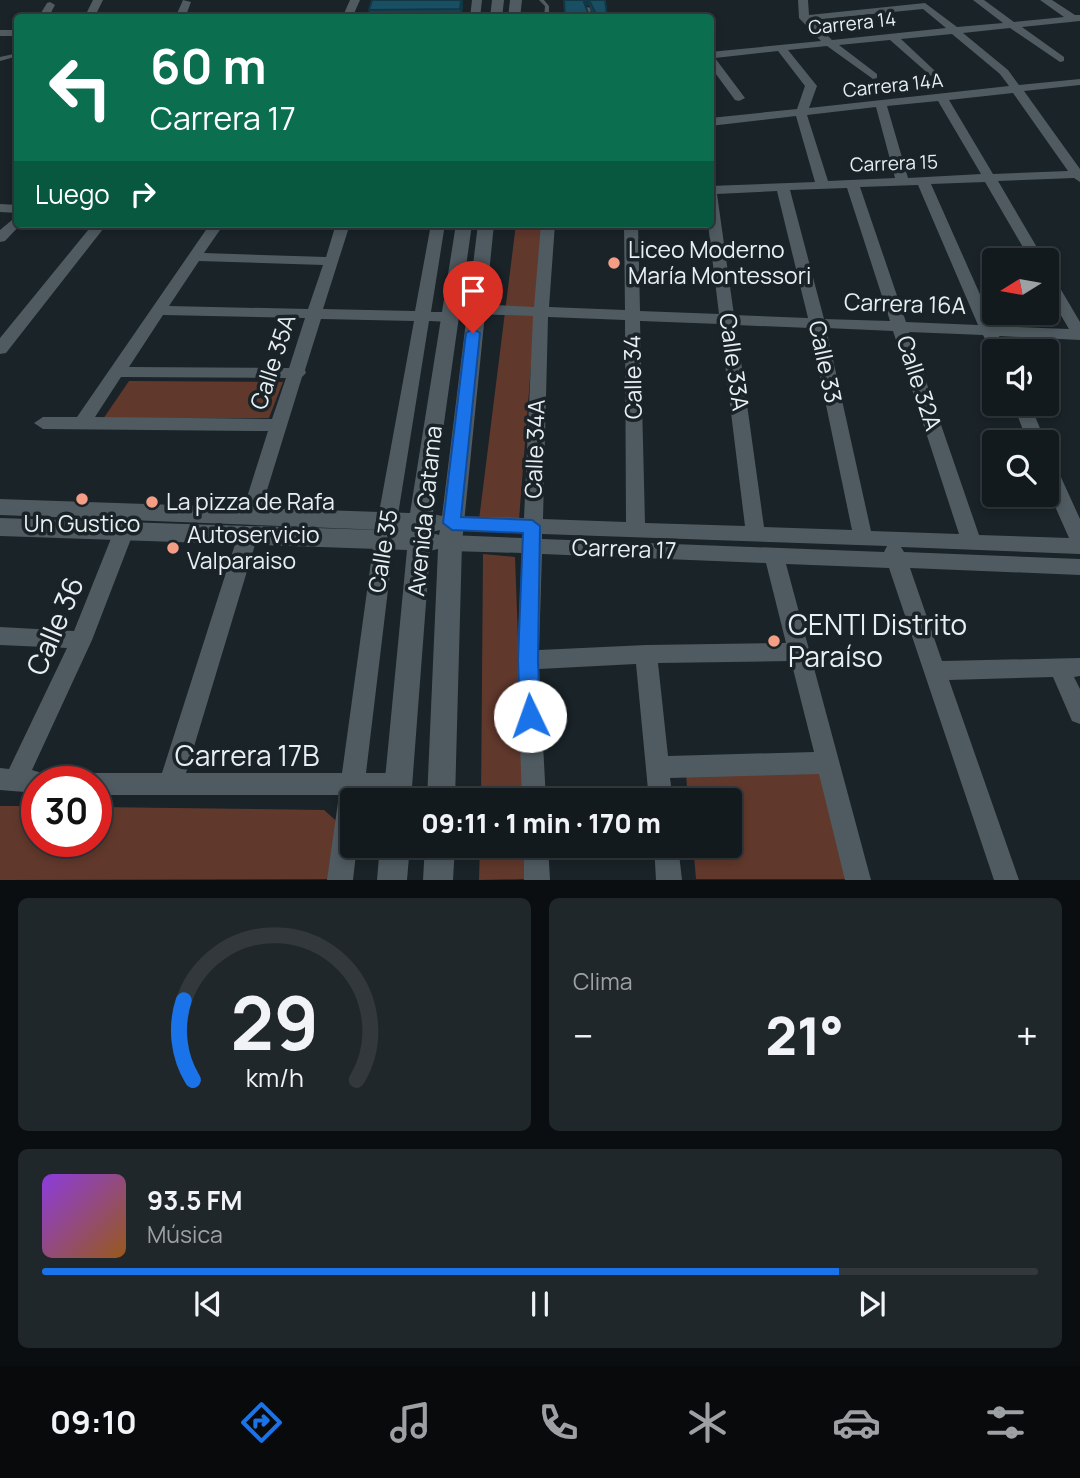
<!DOCTYPE html>
<html lang="es">
<meta charset="utf-8">
<style>
body{margin:0;font-family:Manrope,sans-serif;background:#20272b;color:#f1f3f6;height:100vh;display:flex;flex-direction:column;font-size:26px;white-space:nowrap}
*{box-sizing:border-box;margin:0}
p{font-size:23px;color:#9da1a4}
.icon{flex:none;width:38px;height:38px;fill:none;stroke:currentColor;stroke-width:2;stroke-linecap:round;stroke-linejoin:round}
.map{position:relative;height:880px;overflow:hidden}
.panel{display:flex;flex-direction:column;gap:18px;padding:18px;background:#0a0e10;flex:1}
.panel>*{flex:none}
.banner{position:absolute;left:14px;top:14px;width:700px;height:214px;border-radius:7px;box-shadow:0 4px 10px #0003,0 0 0 2px #32383c;background:#0b6e4f;color:#fff;overflow:hidden}
.needle{width:46px;rotate:259deg}
.fabs{position:absolute;left:982px;top:248px;display:grid;gap:14px}
.fabs a{display:grid;place-items:center;width:77px;height:77px;border-radius:7px;background:#131a1e;box-shadow:0 4px 10px #0003,0 0 0 2px #32383c;font-size:35px}
.speed{position:absolute;left:21px;top:766px;display:flex;gap:14px;font-size:35px;font-weight:700;text-align:center}
.speed>*{display:grid;place-content:center;width:91px;height:91px;border-radius:50%;background:#131a1e;box-shadow:0 4px 10px #0003,0 0 0 2px #32383c;line-height:1}
.speed .limit{border:10px solid #d22;background:#fff;color:#111}
.pin{position:absolute;display:grid;place-items:center;width:60px;height:60px;color:#fff;margin:-72px -30px;border-radius:50% 50% 50% 0;rotate:-45deg;box-shadow:0 0 7px #0007}
.pin .icon{rotate:45deg}
.me{position:absolute;width:77px;margin:-38px;rotate:357deg;stroke-linejoin:round;filter:drop-shadow(0 0 5px #0008)}
.turn{display:flex;align-items:center;gap:24px;height:147px;padding:0 21px;font-size:32px}
.turn .icon{width:91px;height:91px;stroke-width:2.5}
.turn b{display:block;font-size:49px;line-height:60px}
.then{display:flex;align-items:center;height:66px;padding:0 21px;background:#0003;gap:14px;font-size:26px}
.big{font-size:52px;font-weight:800;line-height:1.1}
.panel .tile{flex:1;display:flex;flex-direction:column;justify-content:center;gap:10px;min-width:0;padding:0 24px;border-radius:10px;background:#20272b}
.panel .dial{align-items:center;gap:0}
.dial svg{height:182px;overflow:visible;fill:none;stroke:#32383c;stroke-width:7;stroke-linecap:round;text-anchor:middle}
.dial text{fill:#f1f3f6;stroke:none}
.song{display:flex;align-items:center;gap:21px}
.cover{width:84px;height:84px;border-radius:10px;background:linear-gradient(135deg,hsl(270 70% 55%),hsl(30 70% 35%))}
.played{height:7px;border-radius:4px;background:linear-gradient(90deg,#1a73e8 80%,#32383c 80%)}
.keys{display:flex;justify-content:space-around;direction:ltr}
.heat{display:flex;justify-content:space-between;align-items:center;font-size:38px;direction:ltr}
.panel .tiles{flex:1;display:grid;gap:18px;grid-template-columns:1fr 1fr}
.tile:last-child{grid-column:span 2}
.trip{position:absolute;left:340px;top:788px;width:402px;height:70px;border-radius:7px;background:#131a1e;box-shadow:0 4px 10px #0003,0 0 0 2px #32383c;font-weight:800;line-height:70px;text-align:center}
.tab-bar{display:flex;height:112px;justify-content:space-around;align-items:center;background:#080a0c;color:#9da1a4}
.tab-bar .icon{width:49px;height:49px}
.tab-bar .current{color:#1a73e8}
.tab-bar b{font-size:32px;color:#f1f3f6}
.map>svg:first-child{display:block}
.green{fill:#61382c}
.lines{fill:none;stroke-linecap:round;stroke-linejoin:round}
.lane{fill:#4f5b61;fill-rule:evenodd}
.street{fill:#4f5b61;fill-rule:evenodd}
.secondary{fill:#4f5b61;fill-rule:evenodd}
.wall{fill:#164455;fill-rule:evenodd}
.shaded-wall{fill:#123745}
.building{fill:#194f63;stroke:#123745;stroke-width:2}
.route{fill:#1a73e8;stroke:#114b97;stroke-width:2}
.poi-dot{fill:#f49e86;stroke:#192328;stroke-width:2.5}
.labels{text-anchor:middle;stroke-width:7;stroke-linejoin:round;paint-order:stroke}
.far-street-label{font-size:19px;fill:#e8eff2;stroke:#192328}
.poi-label{font-size:23px;fill:#e8eff2;stroke:#192328;text-anchor:start}
.street-label{font-size:23px;fill:#e8eff2;stroke:#192328}
.near-poi-label{font-size:28px;fill:#e8eff2;stroke:#192328;text-anchor:start}
.near-street-label{font-size:28px;fill:#e8eff2;stroke:#192328}
</style>
<div class="map">
<svg width="1080" height="880" viewBox="0 0 1080 880">
<rect width="100%" height="100%" fill="#192328"/>
<!-- green -->
<path class="green" d="M 516,224 L 542,224 L 519,520 L 479,520 Z
M 129,381 L 283,382 L 269,418 L 103,419 Z
M 483,554 L 515,557 L 524,800 L 481,800 Z
M 822,773 L 853,879 L 696,879 L 693,845 L 730,845 L 730,800 L 688,800 L 686,774 Z
M 0,806 L 37,806 L 37,842 L 96,842 L 96,807 L 324,810 L 342,826 L 336,879 L 0,880 Z
M 480,845 L 525,845 L 526,879 L 479,880 Z"/>
<g class="lines">
<!-- lane -->
<path class="lane" d="M 539,0 L 544,0 L 549,6 L 549,18 L 544,18 L 545,6 Z
M 588,7 L 590,8 L 592,16 L 588,15 L 586,8 Z
M 18,53 L 18,56 L 0,61 L 0,57 Z"/>
<!-- street -->
<path class="street" d="M 93,0 L 103,0 L 94,18 L 84,18 Z
M 183,0 L 191,2 L 185,18 L 175,18 Z
M 350,0 L 360,0 L 352,18 L 342,18 Z
M 472,0 L 482,0 L 480,18 L 470,18 Z
M 798,0 L 808,0 L 809,15 L 925,3 L 957,27 L 1003,23 L 973,0 L 984,0 L 1014,22 L 1064,17 L 1040,0 L 1052,0 L 1075,15 L 1080,15 L 1080,21 L 1022,27 L 1064,57 L 1064,61 L 1060,62 L 1010,28 L 963,33 L 1008,70 L 1019,85 L 1080,79 L 1080,85 L 1024,91 L 1080,169 L 1080,182 L 1074,178 L 998,181 L 1045,261 L 1031,261 L 985,182 L 931,184 L 994,326 L 1069,329 L 1046,290 L 1046,272 L 1053,276 L 1080,322 L 1080,340 L 999,336 L 1006,352 L 994,352 L 994,356 L 983,335 L 909,332 L 979,535 L 1069,538 L 1046,486 L 1046,458 L 1055,464 L 1080,519 L 1080,554 L 901,547 L 904,552 L 1080,559 L 1080,575 L 910,568 L 942,661 L 1080,658 L 1080,676 L 1074,677 L 1080,689 L 1080,724 L 1072,721 L 1053,677 L 949,680 L 1019,880 L 994,880 L 889,568 L 786,564 L 871,880 L 845,880 L 819,774 L 670,778 L 673,800 L 649,800 L 636,664 L 539,669 L 546,800 L 522,800 L 517,660 L 522,553 L 450,551 L 443,548 L 440,543 L 443,538 L 450,535 L 523,538 L 523,533 L 452,530 L 445,528 L 443,523 L 445,518 L 452,516 L 524,518 L 533,316 L 476,314 L 468,309 L 476,304 L 534,307 L 541,224 L 555,224 L 549,307 L 625,310 L 624,224 L 638,224 L 640,311 L 719,314 L 708,224 L 710,224 L 710,186 L 815,182 L 796,116 L 710,126 L 710,118 L 797,109 L 805,86 L 778,51 L 715,58 L 745,98 L 739,101 L 735,100 L 710,66 L 710,52 L 821,41 L 799,18 ZM 923,9 L 946,28 L 832,40 L 812,20 ZM 952,34 L 1000,74 L 1009,86 L 809,108 L 817,86 L 788,50 L 827,46 L 873,79 L 877,78 L 877,74 L 839,45 L 890,40 L 931,76 L 935,75 L 935,71 L 901,39 ZM 1013,93 L 1068,171 L 993,174 L 949,100 ZM 938,101 L 981,174 L 908,178 L 887,106 ZM 876,107 L 895,178 L 828,181 L 807,115 ZM 918,185 L 978,325 L 906,322 L 860,187 ZM 847,188 L 890,321 L 824,319 L 790,190 ZM 777,191 L 808,318 L 734,315 L 717,194 ZM 548,317 L 625,320 L 626,522 L 543,519 ZM 640,321 L 720,324 L 745,526 L 645,523 ZM 736,325 L 810,328 L 852,530 L 764,527 ZM 826,328 L 893,331 L 959,534 L 871,531 ZM 542,534 L 887,546 L 884,552 L 542,539 ZM 542,554 L 766,563 L 786,643 L 646,645 L 539,650 ZM 791,661 L 814,752 L 668,756 L 658,663 Z
M 50,2 L 55,5 L 48,18 L 38,18 L 47,3 Z
M 0,30 L 18,30 L 18,36 L 0,36 Z
M 0,204 L 18,205 L 18,213 L 0,212 Z
M 18,215 L 18,224 L 21,224 L 5,241 L 0,242 L 0,230 Z
M 93,224 L 107,224 L 6,353 L 0,354 L 0,338 Z
M 210,224 L 224,224 L 204,253 L 326,257 L 336,224 L 350,224 L 323,309 L 415,311 L 431,224 L 445,224 L 431,312 L 450,312 L 458,317 L 450,322 L 429,321 L 394,540 L 366,773 L 398,773 L 406,776 L 410,784 L 406,792 L 398,795 L 363,795 L 362,800 L 352,800 L 352,845 L 357,845 L 353,880 L 327,880 L 339,795 L 96,795 L 96,782 L 85,782 L 88,776 L 96,773 L 162,773 L 238,535 L 241,530 L 255,530 L 258,535 L 186,773 L 342,773 L 374,540 L 414,321 L 321,319 L 305,370 L 306,373 L 302,377 L 259,516 L 257,521 L 243,521 L 241,516 L 268,431 L 43,429 L 34,423 L 43,417 L 77,417 ZM 199,261 L 323,265 L 308,309 L 169,306 ZM 163,315 L 305,318 L 289,368 L 129,367 ZM 121,377 L 286,378 L 272,419 L 95,417 Z
M 1013,404 L 1030,404 L 1046,443 L 1028,443 Z
M 124,524 L 131,526 L 134,531 L 92,640 L 32,770 L 45,774 L 49,782 L 37,782 L 37,793 L 0,790 L 0,768 L 9,769 L 67,648 L 0,645 L 0,627 L 74,631 L 114,531 L 117,526 Z
M 524,845 L 548,845 L 550,880 L 524,880 Z
M 654,845 L 678,845 L 682,880 L 656,880 Z"/>
<!-- secondary -->
<path class="secondary" d="M 492,0 L 504,0 L 502,18 L 490,18 Z
M 510,0 L 522,0 L 520,18 L 508,18 Z
M 456,224 L 472,224 L 435,487 L 433,514 L 442,516 L 478,224 L 494,224 L 462,543 L 455,800 L 427,800 L 438,549 L 430,551 L 411,800 L 383,800 L 407,550 L 0,536 L 0,518 L 409,531 L 0,515 L 0,499 L 410,513 ZM 440,530 L 439,535 L 432,533 L 432,532 Z
M 380,845 L 410,845 L 407,880 L 377,880 Z
M 425,845 L 455,845 L 453,880 L 423,880 Z"/>
</g>
<!-- wall -->
<path class="wall" d="M 463,0 L 462,18 L 370,18 L 369,10 Z
M 564,0 L 605,0 L 607,18 L 565,18 ZM 589,5 L 592,12 L 588,13 L 585,6 Z"/>
<!-- shaded-wall -->
<path class="shaded-wall" d="M 461,0 L 463,0 L 462,18 L 460,18 Z
M 589,0 L 589,5 L 584,7 L 584,2 Z"/>
<!-- building -->
<path class="building" d="M 372,0 L 461,0 L 460,9 L 369,10 Z
M 564,0 L 589,0 L 584,2 L 588,13 L 595,12 L 589,0 L 605,0 L 607,16 L 565,17 Z"/>
<!-- route -->
<path class="route" d="M 473,329 L 480,333 L 461,517 L 532,520 L 540,526 L 538,660 L 540,716 L 537,722 L 530,725 L 523,722 L 520,716 L 518,660 L 523,533 L 452,530 L 443,523 L 466,333 Z"/>
<!-- markers -->
<g class="poi-dot">
<circle cx="614" cy="263" r="7"/>
<circle cx="82" cy="499" r="7"/>
<circle cx="152" cy="502" r="7"/>
<circle cx="173" cy="548" r="7"/>
<circle cx="774" cy="641" r="7"/>
</g>
<g class="labels">
<!-- far-street labels -->
<g class="far-street-label">
<text transform="translate(852 23) rotate(-6)" y="7">Carrera 14</text>
<text transform="translate(893 85) rotate(-6)" y="7">Carrera 14A</text>
<text transform="translate(894 163) rotate(-2)" y="7">Carrera 15</text>
</g>
<!-- poi labels -->
<g class="poi-label">
<text x="628" y="258">Liceo Moderno<tspan x="628" dy="26">María Montessori</tspan></text>
<text x="166" y="510">La pizza de Rafa</text>
<text x="82" y="532" text-anchor="middle">Un Gustico</text>
<text x="187" y="543">Autoservicio<tspan x="187" dy="26">Valparaiso</tspan></text>
</g>
<!-- street labels -->
<g class="street-label">
<text transform="translate(905 304) rotate(2)" y="8">Carrera 16A</text>
<text transform="translate(273 362) rotate(-72)" y="8">Calle 35A</text>
<text transform="translate(734 362) rotate(82)" y="8">Calle 33A</text>
<text transform="translate(825 362) rotate(78)" y="8">Calle 33</text>
<text transform="translate(633 377) rotate(-91)" y="8">Calle 34</text>
<text transform="translate(919 383) rotate(72)" y="8">Calle 32A</text>
<text transform="translate(535 449) rotate(-88)" y="8">Calle 34A</text>
<text transform="translate(425 511) rotate(-84)" y="8">Avenida Catama</text>
<text transform="translate(624 549) rotate(2)" y="8">Carrera 17</text>
<text transform="translate(383 551) rotate(-81)" y="8">Calle 35</text>
</g>
<!-- near-poi labels -->
<g class="near-poi-label">
<text x="788" y="635">CENTI Distrito<tspan x="788" dy="32">Paraíso</tspan></text>
</g>
<!-- near-street labels -->
<g class="near-street-label">
<text transform="translate(55 626) rotate(-67)" y="10">Calle 36</text>
<text x="247" y="766">Carrera 17B</text>
</g>
</g>
</svg>
<div class="fabs">
<a><svg class="needle" viewBox="-14 -14 28 28"><path d="M0-13l5 13h-10z" fill="#e53935"/><path d="M0 13l5-13h-10z" fill="#9da1a4"/></svg></a>
<a><svg class="icon" aria-label="sound" viewBox="0 0 24 24"><path d="M4 9h4l5-4v14l-5-4H4zM17 9q2 3 0 6"/></svg></a>
<a><svg class="icon" aria-label="search" viewBox="0 0 24 24"><circle cx="10" cy="10" r="6"/><path d="M15 15l6 6"/></svg></a>
</div>
<div class="speed"><div class="limit">30</div></div>
<div class="pin" style="left:473px;top:333px;background:#d93025"><svg class="icon" aria-label="arrive" viewBox="0 0 24 24"><path d="M6 21V4h12l-3 4 3 4H6"/></svg></div>
<svg class="me" style="left:530px;top:716px" viewBox="-20 -20 40 40"><circle r="19" fill="#fff"/><path d="M0-13L10 11 0 6-10 11z" fill="#1a73e8"/></svg>
<div class="trip">09:11 · 1 min · 170 m</div>
<div class="banner">
<div class="turn"><svg class="icon" aria-label="left" viewBox="0 0 24 24"><path d="M17 20v-9H6M10 6l-5 5 5 5"/></svg><div><b>60 m</b>Carrera 17</div></div>
<div class="then">Luego<svg class="icon" aria-label="right" viewBox="0 0 24 24"><path d="M7 20v-9h11M14 6l5 5-5 5"/></svg></div>
</div>
</div>
<section class="panel">
<div class="tiles">
<div class="tile dial"><svg viewBox="0 0 100 80">
<path d="M14 69A42 42 0 1 1 86 69"/>
<path d="M14 69A42 42 0 0 1 10 34" stroke="#1a73e8"/>
<text x="50" y="56" font-size="32" font-weight="700">29</text>
<text x="50" y="72" font-size="11">km/h</text>
</svg></div>
<div class="tile"><p>Clima</p>
<div class="heat"><a>−</a><b class="big">21°</b><a>+</a></div>
</div>
<div class="tile">
<div class="song"><i class="cover"></i><div><b>93.5 FM</b><p>Música</p></div></div>
<div class="played"></div>
<div class="keys"><svg class="icon" aria-label="previous" viewBox="0 0 24 24"><path d="M18 5L8 12l10 7zM5 5v14"/></svg><svg class="icon" aria-label="pause" viewBox="0 0 24 24"><path d="M8 5v14M16 5v14"/></svg><svg class="icon" aria-label="next" viewBox="0 0 24 24"><path d="M6 5l10 7-10 7zM19 5v14"/></svg></div>
</div>
</div>
</section>
<nav class="tab-bar">
<b>09:10</b>
<svg class="icon current" aria-label="directions" viewBox="0 0 24 24"><path d="M12 3l9 9-9 9-9-9zM9 14v-3h6M13 9l2 2-2 2"/></svg>
<svg class="icon" aria-label="music" viewBox="0 0 24 24"><path d="M9 18V5l10-2v13"/><circle cx="6" cy="18" r="3"/><circle cx="16" cy="16" r="3"/></svg>
<svg class="icon" aria-label="phone" viewBox="0 0 24 24"><path d="M5 4h4l2 5-3 2q2 4 5 5l2-3 5 2v4C11 20 4 13 5 4z"/></svg>
<svg class="icon" aria-label="climate" viewBox="0 0 24 24"><path d="M12 3v18M4 7l16 10M4 17L20 7"/></svg>
<svg class="icon" aria-label="car" viewBox="0 0 24 24"><path d="M5 17H2v-5l4-1 3-4h7l3 4 3 1v5h-3M9 17h6M6 11h13"/><circle cx="7" cy="17" r="2"/><circle cx="17" cy="17" r="2"/></svg>
<svg class="icon" aria-label="filters" viewBox="0 0 24 24"><path d="M4 7h16M4 17h16"/><circle cx="9" cy="7" r="2"/><circle cx="15" cy="17" r="2"/></svg>
</nav>
